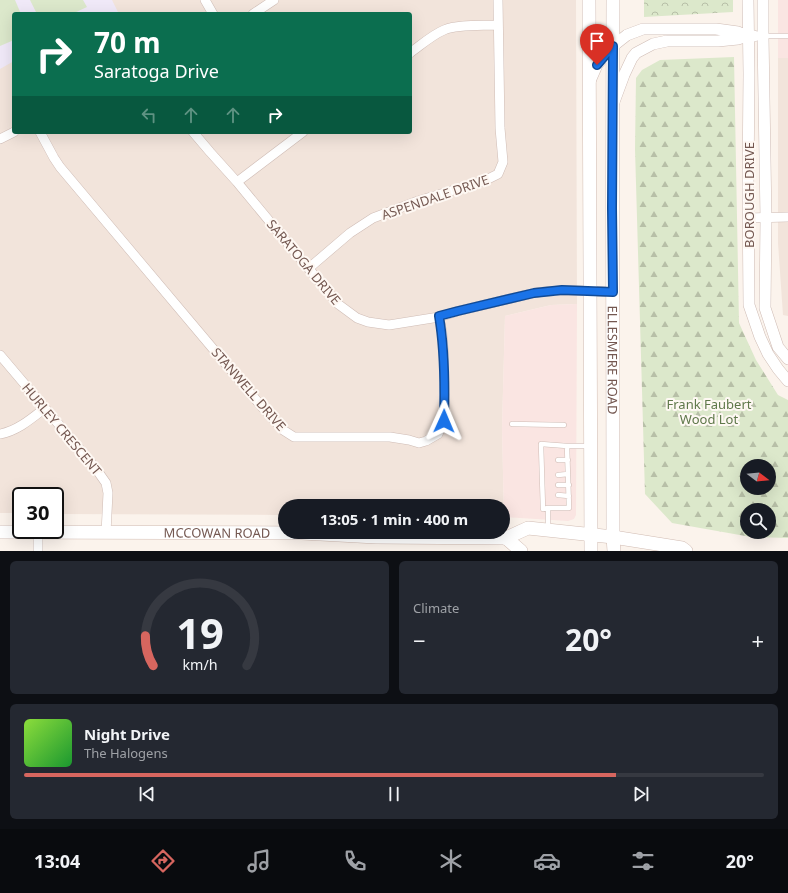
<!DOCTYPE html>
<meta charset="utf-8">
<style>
body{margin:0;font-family:"Noto Sans",sans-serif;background:#242831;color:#f1f3f6;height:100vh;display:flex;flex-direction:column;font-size:15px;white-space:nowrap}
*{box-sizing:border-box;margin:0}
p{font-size:13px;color:#9ea1a6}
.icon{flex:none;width:22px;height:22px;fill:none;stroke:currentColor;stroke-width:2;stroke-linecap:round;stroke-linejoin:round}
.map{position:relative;height:551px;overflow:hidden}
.details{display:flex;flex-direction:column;gap:10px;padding:10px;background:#0d0f14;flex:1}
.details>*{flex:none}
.guide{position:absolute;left:12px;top:12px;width:400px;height:122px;border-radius:4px;box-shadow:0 4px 16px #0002;background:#0b6e4f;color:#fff;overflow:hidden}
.needle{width:26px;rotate:106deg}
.buttons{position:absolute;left:740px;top:459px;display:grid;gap:8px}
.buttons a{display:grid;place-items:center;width:36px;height:36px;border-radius:50%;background:#171b24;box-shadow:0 4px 16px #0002;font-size:20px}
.speed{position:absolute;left:12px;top:487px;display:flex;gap:8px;font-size:20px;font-weight:700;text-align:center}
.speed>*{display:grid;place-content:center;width:52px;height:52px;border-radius:50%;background:#171b24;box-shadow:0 4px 16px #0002;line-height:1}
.speed .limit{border:2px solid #111;border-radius:6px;background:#fff;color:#111}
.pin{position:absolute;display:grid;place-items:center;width:34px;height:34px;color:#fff;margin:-41px -17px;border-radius:50% 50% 50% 0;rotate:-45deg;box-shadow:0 0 4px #0007}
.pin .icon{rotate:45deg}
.me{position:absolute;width:44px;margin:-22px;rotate:1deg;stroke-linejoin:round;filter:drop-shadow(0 0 3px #0008)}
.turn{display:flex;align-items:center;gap:14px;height:84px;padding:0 16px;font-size:18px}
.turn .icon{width:52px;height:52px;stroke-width:2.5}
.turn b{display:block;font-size:28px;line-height:34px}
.lanes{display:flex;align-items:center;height:38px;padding:0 16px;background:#0003;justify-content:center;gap:20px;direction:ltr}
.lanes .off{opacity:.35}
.big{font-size:30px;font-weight:700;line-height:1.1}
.details .tile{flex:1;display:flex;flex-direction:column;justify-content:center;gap:6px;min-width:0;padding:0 14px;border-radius:6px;background:#242831}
.details .dial{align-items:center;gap:0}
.dial svg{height:104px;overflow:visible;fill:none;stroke:#363941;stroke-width:7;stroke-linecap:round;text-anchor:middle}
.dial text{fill:#f1f3f6;stroke:none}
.song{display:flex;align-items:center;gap:12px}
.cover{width:48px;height:48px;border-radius:6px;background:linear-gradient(135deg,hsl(90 70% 55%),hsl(130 70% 35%))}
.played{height:4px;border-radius:2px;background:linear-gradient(90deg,#d7665f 80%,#363941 80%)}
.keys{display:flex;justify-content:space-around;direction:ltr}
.heat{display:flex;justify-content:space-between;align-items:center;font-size:22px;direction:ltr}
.details .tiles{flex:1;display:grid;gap:10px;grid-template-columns:1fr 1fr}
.tile:last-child{grid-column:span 2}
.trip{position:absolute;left:278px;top:499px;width:232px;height:40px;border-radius:20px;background:#171b24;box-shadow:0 4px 16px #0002;font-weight:700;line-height:40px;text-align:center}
.dock{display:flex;height:64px;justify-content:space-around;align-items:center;background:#090b0e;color:#9ea1a6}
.dock .icon{width:28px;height:28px}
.dock .on{color:#d7665f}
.dock b{font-size:18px;color:#f1f3f6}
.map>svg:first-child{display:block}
.residential{fill:#f2e4db;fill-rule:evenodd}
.commercial{fill:#fae5e2}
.education{fill:#f0e9f8}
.forest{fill:url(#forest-firs);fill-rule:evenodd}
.park{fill:url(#park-crowns)}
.pitch{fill:#dce8cb}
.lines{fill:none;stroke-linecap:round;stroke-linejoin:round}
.service-casing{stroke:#cfbcb5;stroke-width:5.5}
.minor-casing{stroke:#cfbcb5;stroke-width:10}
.tertiary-casing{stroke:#cfbcb5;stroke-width:12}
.secondary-casing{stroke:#d1bcb3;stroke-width:14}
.service{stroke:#fff;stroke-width:4.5}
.minor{stroke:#fff;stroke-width:9}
.tertiary{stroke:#fff;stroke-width:11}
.secondary{stroke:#fff;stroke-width:13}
.route-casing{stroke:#114b97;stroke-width:10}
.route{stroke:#1a73e8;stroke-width:7}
.labels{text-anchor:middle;stroke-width:4;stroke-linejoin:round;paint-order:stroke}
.street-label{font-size:13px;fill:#745851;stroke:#fef8f3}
.park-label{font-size:13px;fill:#5f784a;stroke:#fef8f3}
</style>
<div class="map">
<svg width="788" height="551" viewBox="0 0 788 551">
<defs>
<pattern id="forest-firs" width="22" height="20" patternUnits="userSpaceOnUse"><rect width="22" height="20" fill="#dce8cb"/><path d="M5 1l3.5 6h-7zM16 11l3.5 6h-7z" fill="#b7bfa7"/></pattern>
<pattern id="park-crowns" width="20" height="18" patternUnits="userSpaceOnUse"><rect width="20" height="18" fill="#dce8cb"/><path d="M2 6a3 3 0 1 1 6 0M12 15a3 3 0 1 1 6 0" fill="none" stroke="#b7bfa7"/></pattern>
</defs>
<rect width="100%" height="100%" fill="#fbf3ec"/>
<!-- residential -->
<path class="residential" d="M 0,0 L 576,0 L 577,304 L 551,305 L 505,316 L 502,428 L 504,517 L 503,517 L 503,506 L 285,506 L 285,515 L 55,514 L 55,496 L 21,496 L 21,513 L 0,513 ZM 14,14 L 410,14 L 410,132 L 14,132 Z
M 778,58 L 788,58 L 788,316 L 783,315 L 778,243 Z"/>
<!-- commercial -->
<path class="commercial" d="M 778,0 L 788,0 L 788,58 L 778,58 Z
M 577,304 L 576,515 L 574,519 L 568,521 L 504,517 L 502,428 L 505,316 L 551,305 Z"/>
<!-- education -->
<path class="education" d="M 0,0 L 112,0 L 119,14 L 14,14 L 14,61 L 0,69 Z"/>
<!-- forest -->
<path class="forest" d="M 734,57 L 739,323 L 756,360 L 778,395 L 788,400 L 788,538 L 751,537 L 672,523 L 645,494 L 635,149 L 636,78 L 642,70 L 660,60 ZM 747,466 L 769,466 L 769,488 L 747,488 ZM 747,510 L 769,510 L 769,532 L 747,532 Z"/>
<!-- park -->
<path class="park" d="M 644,0 L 733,0 L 733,12 L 644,17 Z"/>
<!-- pitch -->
<path class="pitch" d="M 0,0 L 15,0 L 21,14 L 14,14 L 14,40 L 0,46 Z
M 30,0 L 83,0 L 87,7 L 72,14 L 37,14 Z"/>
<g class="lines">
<!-- service casing -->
<g class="service-casing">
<path id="service" d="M 763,36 L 788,36
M 512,424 L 564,425
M 558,460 L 568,460
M 558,475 L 568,474
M 558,485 L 569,485
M 558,495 L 569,496
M 548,508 L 543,509 L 541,444 L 567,446
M 548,529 L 548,508 L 569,508 L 567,446 L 590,446"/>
</g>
<!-- minor casing -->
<g class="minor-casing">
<path id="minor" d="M 205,0 L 213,14
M 253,14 L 274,0
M 410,53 C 421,45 432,35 444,30 C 459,24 482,26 498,25
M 40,132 L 54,158 L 60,167 L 262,407 L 283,430 L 294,437 L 390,437 L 409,440 L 419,443 L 426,441 L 438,434 L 444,421 L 444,357 L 442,332 L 439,317
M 193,132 L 210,152 L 237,182 L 338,304 L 357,318 L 368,322 L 389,325 L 439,317 L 458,311 L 534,293 C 560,289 587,291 613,292
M 0,139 L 14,132
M 237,182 L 303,132
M 749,218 L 788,217
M 309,268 L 350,233 L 373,218 L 418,201 L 486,180 L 498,174 L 503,162 L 500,128 L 498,0
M 0,355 L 94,466 L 106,483 L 108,493 L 106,533
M 0,434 C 17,431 31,419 45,408
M 38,551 L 38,532"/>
</g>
<!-- tertiary casing -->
<g class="tertiary-casing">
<path id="tertiary" d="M 748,0 L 749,74 L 748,187 L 749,305 L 760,337 L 768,354 L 778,369 L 788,381
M 763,0 L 763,36 L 766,219 L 765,308 L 778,347 L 788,359
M 590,81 L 597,65 L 613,46 L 627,35 L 643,29 L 716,29 L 738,32 L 747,36
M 614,102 L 624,75 L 632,58 L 636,53 L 653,44 L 667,41 L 718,41 L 738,39 L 748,36 L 754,36"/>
</g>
<!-- secondary casing -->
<g class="secondary-casing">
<g id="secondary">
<path d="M 589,0 L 591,551"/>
<path id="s1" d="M 613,0 C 612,179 613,358 613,537 L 614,551"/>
<path id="s2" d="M 0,532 L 302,533 L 376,537 L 506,538 L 528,528 L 613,537 L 682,548 L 686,551"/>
<path d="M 506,538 L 521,551"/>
</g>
</g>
<!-- service -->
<use href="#service" class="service"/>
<!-- minor -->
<use href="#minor" class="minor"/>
<!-- tertiary -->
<use href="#tertiary" class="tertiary"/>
<!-- secondary -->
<use href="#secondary" class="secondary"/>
</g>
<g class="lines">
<!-- route casing -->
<g class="route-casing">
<path id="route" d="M 444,421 C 445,386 445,351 439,316 L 458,311 L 534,293 L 562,290 L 613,292 L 612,208 L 613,46 L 597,65"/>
</g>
<!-- route -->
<use href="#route" class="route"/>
</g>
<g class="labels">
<!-- street labels -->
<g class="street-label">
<text transform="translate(749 195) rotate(-90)" y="5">BOROUGH DRIVE</text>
<text transform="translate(435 197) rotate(-19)" y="5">ASPENDALE DRIVE</text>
<text transform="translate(304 262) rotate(50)" y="5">SARATOGA DRIVE</text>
<text dy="5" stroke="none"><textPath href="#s1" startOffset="360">ELLESMERE ROAD</textPath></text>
<text transform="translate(249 389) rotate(49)" y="5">STANWELL DRIVE</text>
<text transform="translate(62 429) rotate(50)" y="5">HURLEY CRESCENT</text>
<text dy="5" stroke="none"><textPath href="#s2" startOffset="217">MCCOWAN ROAD</textPath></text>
</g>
<!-- park labels -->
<g class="park-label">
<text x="709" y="409">Frank Faubert<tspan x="709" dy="15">Wood Lot</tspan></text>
</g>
</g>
</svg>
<div class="buttons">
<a><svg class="needle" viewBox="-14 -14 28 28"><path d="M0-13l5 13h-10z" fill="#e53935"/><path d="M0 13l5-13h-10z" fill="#9ea1a6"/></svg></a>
<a><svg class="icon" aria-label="search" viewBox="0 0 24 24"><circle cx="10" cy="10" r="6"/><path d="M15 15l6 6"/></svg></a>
</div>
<div class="speed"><div class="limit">30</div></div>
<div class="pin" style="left:597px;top:65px;background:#d93025"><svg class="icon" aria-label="arrive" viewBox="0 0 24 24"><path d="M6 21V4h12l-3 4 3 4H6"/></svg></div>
<svg class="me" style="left:444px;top:421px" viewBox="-20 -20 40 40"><path d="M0-17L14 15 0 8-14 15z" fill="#1a73e8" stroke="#fff" stroke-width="4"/></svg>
<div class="trip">13:05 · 1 min · 400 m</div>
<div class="guide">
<div class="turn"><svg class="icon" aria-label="right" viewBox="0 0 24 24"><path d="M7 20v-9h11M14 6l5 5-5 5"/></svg><div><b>70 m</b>Saratoga Drive</div></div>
<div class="lanes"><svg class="icon off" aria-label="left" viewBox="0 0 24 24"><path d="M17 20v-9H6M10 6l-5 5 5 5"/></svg><svg class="icon off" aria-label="ahead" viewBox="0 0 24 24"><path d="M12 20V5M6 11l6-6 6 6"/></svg><svg class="icon off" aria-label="ahead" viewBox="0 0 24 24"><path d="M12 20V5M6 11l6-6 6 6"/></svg><svg class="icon" aria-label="right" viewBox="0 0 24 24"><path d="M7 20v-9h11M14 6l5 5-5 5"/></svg></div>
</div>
</div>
<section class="details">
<div class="tiles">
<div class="tile dial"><svg viewBox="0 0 100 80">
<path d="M14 69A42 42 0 1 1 86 69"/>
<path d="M14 69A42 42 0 0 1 8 46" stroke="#d7665f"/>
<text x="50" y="56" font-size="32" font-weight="700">19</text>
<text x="50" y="72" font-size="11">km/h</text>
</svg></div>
<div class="tile"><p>Climate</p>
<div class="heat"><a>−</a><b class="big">20°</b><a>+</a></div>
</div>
<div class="tile">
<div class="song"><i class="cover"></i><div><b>Night Drive</b><p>The Halogens</p></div></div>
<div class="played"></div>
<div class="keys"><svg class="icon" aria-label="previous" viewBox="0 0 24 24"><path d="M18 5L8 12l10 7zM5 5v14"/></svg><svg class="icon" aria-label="pause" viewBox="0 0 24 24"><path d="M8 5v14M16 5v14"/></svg><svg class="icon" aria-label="next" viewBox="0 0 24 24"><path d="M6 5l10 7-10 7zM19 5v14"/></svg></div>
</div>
</div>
</section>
<nav class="dock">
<b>13:04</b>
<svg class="icon on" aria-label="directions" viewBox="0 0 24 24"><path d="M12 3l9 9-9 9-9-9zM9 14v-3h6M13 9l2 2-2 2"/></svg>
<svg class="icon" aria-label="music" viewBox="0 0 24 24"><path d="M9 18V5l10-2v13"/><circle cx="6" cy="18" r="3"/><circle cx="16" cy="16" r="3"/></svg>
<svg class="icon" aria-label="phone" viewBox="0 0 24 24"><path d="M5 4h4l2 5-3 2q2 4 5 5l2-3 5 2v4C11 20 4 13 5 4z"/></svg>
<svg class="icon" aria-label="climate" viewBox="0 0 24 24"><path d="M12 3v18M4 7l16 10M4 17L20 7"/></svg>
<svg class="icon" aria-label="car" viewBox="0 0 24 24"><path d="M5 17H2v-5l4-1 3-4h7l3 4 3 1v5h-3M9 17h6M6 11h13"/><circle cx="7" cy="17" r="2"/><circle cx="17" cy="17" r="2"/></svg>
<svg class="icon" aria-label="filters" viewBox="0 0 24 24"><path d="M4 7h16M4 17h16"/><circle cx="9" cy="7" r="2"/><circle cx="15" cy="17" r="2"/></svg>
<b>20°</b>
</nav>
